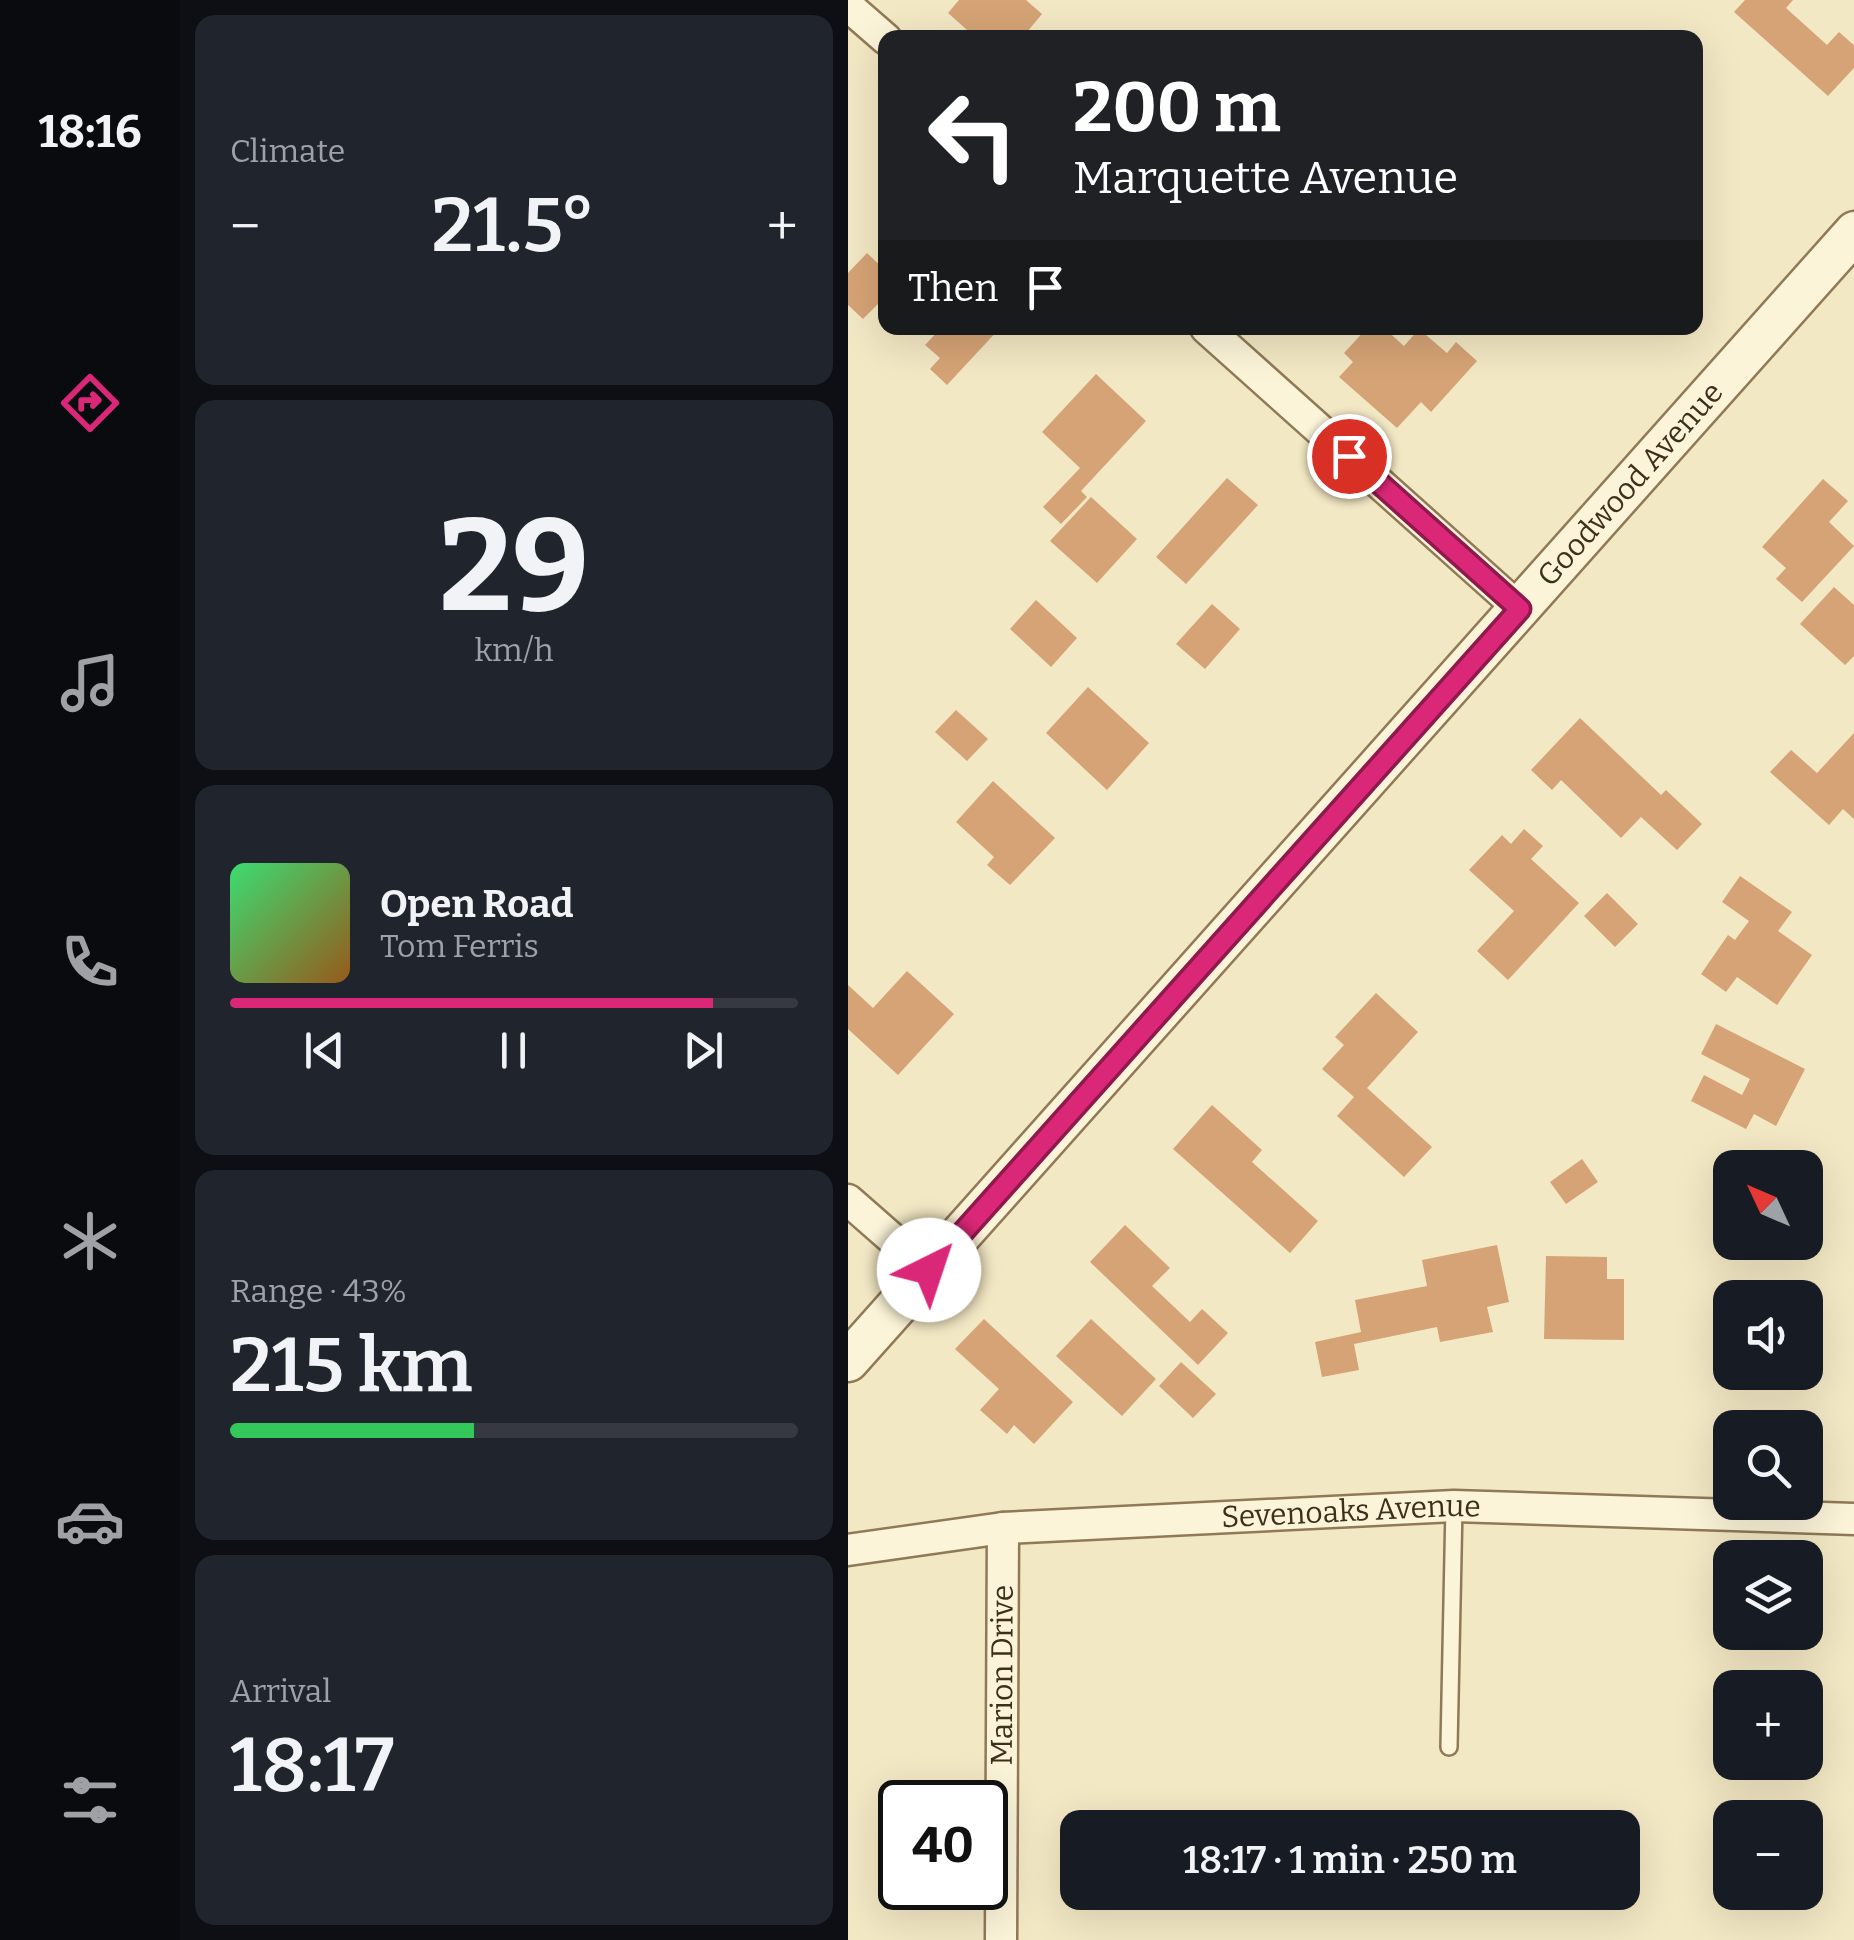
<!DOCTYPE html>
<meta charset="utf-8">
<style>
body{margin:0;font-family:Bitter,serif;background:#20242c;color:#f1f3f6;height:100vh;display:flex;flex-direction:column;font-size:38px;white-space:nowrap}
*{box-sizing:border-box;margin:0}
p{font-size:32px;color:#9ea1a6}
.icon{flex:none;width:55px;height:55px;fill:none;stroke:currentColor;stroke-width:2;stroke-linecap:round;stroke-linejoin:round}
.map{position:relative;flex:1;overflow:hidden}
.sheet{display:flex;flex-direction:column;gap:15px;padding:15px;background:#0d0f14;width:668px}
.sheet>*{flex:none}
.guide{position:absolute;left:30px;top:30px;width:825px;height:305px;border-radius:20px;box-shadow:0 10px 40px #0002;background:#202124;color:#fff;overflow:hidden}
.needle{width:65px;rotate:314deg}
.fabs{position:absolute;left:865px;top:1150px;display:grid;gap:20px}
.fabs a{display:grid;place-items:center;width:110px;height:110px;border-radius:20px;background:#171b24;box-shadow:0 10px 40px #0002;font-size:50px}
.speed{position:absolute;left:30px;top:1780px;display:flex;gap:20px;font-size:50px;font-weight:700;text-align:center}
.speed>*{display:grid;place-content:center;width:130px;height:130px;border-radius:50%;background:#171b24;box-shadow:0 10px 40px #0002;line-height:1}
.speed .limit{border:5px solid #111;border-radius:15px;background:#fff;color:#111}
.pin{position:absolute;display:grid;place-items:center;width:85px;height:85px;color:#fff;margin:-42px;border:5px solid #fff;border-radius:50%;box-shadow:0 2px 10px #0007}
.me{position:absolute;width:110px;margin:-55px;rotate:41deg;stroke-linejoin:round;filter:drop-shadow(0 0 8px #0008)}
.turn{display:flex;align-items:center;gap:35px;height:210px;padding:0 30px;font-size:45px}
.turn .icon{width:130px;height:130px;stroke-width:2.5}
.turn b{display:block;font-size:70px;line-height:85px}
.then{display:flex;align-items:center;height:95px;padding:0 30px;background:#0003;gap:20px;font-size:38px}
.big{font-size:75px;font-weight:600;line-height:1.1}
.sheet .tile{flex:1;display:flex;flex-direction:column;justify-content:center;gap:15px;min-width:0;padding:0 35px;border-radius:20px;background:#20242c}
.sheet .dial{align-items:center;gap:0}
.dial b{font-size:130px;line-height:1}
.song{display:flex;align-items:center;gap:30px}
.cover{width:120px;height:120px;border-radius:15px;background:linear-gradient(135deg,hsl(140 70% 55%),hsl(30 70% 35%))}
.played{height:10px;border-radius:5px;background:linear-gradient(90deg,#db2777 85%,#363941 85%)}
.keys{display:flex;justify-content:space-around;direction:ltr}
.heat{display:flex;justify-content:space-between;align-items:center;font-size:55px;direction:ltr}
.charge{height:15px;border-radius:8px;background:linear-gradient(90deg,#34c759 43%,#363941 0)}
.trip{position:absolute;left:212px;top:1810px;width:580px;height:100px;border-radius:20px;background:#171b24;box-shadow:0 10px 40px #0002;font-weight:600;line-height:100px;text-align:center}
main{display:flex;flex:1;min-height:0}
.tab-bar{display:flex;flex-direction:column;width:180px;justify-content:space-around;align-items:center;background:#090b0e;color:#9ea1a6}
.tab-bar .icon{width:70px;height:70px}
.tab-bar .on{color:#db2777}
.tab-bar b{font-size:45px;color:#f1f3f6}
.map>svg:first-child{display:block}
.building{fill:#d5a375}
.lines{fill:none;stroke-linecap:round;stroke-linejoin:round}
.service-casing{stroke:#907957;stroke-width:20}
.minor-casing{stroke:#907957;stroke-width:35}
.tertiary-casing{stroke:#907957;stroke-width:45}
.service{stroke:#fcf4d8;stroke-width:15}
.minor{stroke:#fcf4d8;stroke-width:30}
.tertiary{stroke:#fcf4d8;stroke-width:40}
.route-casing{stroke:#8e194d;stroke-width:25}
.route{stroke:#db2777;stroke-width:18}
.labels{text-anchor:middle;stroke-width:10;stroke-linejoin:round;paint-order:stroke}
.street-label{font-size:30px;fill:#3e2f1d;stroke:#f9f1d4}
</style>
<main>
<nav class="tab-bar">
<b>18:16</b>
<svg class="icon on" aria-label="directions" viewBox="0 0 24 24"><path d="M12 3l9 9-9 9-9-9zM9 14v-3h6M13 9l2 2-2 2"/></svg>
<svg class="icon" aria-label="music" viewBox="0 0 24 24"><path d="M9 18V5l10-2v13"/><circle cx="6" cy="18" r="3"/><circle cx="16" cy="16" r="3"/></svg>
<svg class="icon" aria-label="phone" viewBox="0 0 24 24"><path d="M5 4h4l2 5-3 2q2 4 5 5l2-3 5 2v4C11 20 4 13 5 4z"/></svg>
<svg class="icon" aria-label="climate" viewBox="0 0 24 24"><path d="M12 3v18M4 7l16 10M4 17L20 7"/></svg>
<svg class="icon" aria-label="car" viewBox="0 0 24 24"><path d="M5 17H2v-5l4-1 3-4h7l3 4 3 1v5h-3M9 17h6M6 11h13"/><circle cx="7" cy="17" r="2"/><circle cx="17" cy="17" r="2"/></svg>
<svg class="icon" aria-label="filters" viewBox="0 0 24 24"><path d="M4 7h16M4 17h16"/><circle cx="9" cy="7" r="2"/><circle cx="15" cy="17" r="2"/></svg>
</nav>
<section class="sheet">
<div class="tile"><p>Climate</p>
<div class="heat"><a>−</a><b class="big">21.5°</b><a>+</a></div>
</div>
<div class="tile dial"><b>29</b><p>km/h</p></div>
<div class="tile">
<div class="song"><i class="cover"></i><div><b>Open Road</b><p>Tom Ferris</p></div></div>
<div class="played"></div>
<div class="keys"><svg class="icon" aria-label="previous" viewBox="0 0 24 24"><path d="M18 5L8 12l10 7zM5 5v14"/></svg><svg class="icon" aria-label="pause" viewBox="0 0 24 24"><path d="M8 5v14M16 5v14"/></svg><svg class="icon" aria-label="next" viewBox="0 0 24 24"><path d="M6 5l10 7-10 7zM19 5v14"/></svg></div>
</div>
<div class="tile"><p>Range · 43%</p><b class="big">215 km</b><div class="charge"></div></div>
<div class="tile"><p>Arrival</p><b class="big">18:17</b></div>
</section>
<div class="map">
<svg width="1007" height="1940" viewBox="0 0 1007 1940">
<rect width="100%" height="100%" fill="#f3e8c4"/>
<!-- building -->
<path class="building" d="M 111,0 L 178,0 L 194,14 L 174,38 L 128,38 L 100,13 Z
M 897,0 L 945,0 L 938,8 L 979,45 L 991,32 L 1007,46 L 1007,67 L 980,96 L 886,12 Z
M 19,253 L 38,271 L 38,296 L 15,319 L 0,305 L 0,273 Z
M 93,328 L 152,328 L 99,385 L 82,369 L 92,358 L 77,345 Z
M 519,328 L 536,328 L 556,346 L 571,329 L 599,353 L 608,342 L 629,361 L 583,412 L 573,402 L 549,428 L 491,377 L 505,362 L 496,353 Z
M 248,374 L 298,421 L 233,491 L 239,497 L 213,524 L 195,507 L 232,468 L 194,432 Z
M 379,478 L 410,505 L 338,584 L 308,557 Z
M 975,479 L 1000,501 L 981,522 L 1006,546 L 954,602 L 928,579 L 938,568 L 914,547 Z
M 243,497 L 289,539 L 249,583 L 202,541 Z
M 986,587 L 1007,606 L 1007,655 L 997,665 L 952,624 Z
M 188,600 L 229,638 L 203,667 L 162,629 Z
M 364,604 L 392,629 L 357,669 L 328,644 Z
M 240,687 L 301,743 L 259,790 L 198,733 Z
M 108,710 L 140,739 L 119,761 L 87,732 Z
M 732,718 L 813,795 L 818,790 L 854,824 L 829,850 L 793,817 L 773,838 L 713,780 L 704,790 L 683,770 Z
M 1007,732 L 1007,820 L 995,809 L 981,825 L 922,772 L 943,750 L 969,773 Z
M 145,781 L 207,838 L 162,885 L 139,865 L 146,857 L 108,822 Z
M 676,829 L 695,846 L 683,859 L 731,903 L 660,980 L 629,951 L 666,911 L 621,870 L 654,835 L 663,844 Z
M 892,876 L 944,912 L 930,931 L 964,955 L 929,1005 L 889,977 L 878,992 L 853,974 L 880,935 L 887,940 L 901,921 L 874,902 Z
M 759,893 L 790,924 L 767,947 L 736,916 Z
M 59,971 L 106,1014 L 50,1075 L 0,1029 L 0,985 L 25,1008 Z
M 528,993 L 570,1032 L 519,1088 L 584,1147 L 556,1177 L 489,1116 L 506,1097 L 474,1069 L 496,1045 L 487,1037 Z
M 868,1024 L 957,1069 L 928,1126 L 906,1114 L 898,1129 L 843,1101 L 856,1075 L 894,1095 L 902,1079 L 853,1054 Z
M 364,1105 L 414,1150 L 404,1162 L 470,1221 L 442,1253 L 325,1149 Z
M 734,1159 L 750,1182 L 718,1204 L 702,1182 Z
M 277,1225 L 322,1268 L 304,1286 L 342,1322 L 354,1309 L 380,1333 L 350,1365 L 242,1262 Z
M 649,1245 L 661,1302 L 639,1307 L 645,1332 L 592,1342 L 589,1327 L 506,1344 L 511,1370 L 474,1377 L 467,1342 L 513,1332 L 507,1300 L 579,1286 L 574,1260 Z
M 698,1256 L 759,1257 L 759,1279 L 776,1279 L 776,1340 L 696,1339 Z
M 136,1319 L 225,1402 L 186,1444 L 166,1425 L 159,1434 L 132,1410 L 151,1389 L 107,1349 Z
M 243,1319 L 308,1379 L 274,1416 L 208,1356 Z
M 333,1362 L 368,1394 L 345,1418 L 311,1386 Z"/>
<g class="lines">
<!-- service casing -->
<g class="service-casing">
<path id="service" d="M 601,1747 L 606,1506"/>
</g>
<!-- minor casing -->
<g class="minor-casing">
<g id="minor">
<path d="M 0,6 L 38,39"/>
<path d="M 358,328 L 672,609"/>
<path d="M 0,1200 L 81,1271"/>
<path id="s1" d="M 0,1550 L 155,1528 L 606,1506 L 1007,1519"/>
<path id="s2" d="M 153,1940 L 155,1528"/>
</g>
</g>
<!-- tertiary casing -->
<g class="tertiary-casing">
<g id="tertiary">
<path id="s3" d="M 0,1361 L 1007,232"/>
</g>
</g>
<!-- service -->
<use href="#service" class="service"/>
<!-- minor -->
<use href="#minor" class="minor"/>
<!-- tertiary -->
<use href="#tertiary" class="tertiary"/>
</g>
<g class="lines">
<!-- route casing -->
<g class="route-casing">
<path id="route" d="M 81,1270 L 672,609 L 501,456"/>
</g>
<!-- route -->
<use href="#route" class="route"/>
</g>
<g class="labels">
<!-- street labels -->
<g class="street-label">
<text dy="10" stroke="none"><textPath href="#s3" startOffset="1175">Goodwood Avenue</textPath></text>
<text dy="10" stroke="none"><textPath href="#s1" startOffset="505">Sevenoaks Avenue</textPath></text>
<text dy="10" stroke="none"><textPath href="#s2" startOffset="265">Marion Drive</textPath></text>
</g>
</g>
</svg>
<div class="fabs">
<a><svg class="needle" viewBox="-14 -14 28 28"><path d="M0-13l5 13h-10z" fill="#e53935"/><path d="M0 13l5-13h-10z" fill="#9ea1a6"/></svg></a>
<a><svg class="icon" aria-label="sound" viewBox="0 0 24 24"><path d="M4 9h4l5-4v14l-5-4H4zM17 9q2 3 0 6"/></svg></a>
<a><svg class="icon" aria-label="search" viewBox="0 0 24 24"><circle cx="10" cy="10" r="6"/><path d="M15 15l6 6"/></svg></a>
<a><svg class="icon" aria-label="layers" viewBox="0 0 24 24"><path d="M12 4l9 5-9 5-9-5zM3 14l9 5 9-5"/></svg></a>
<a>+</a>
<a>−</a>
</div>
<div class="speed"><div class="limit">40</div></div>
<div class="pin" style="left:501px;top:456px;background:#d93025"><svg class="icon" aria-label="arrive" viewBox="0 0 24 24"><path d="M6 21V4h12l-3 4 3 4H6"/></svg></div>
<svg class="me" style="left:81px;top:1270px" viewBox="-20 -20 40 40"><circle r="19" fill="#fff"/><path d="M0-13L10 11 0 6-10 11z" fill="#db2777"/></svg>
<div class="trip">18:17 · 1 min · 250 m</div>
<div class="guide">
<div class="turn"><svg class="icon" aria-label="left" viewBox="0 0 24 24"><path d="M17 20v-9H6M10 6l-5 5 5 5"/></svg><div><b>200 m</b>Marquette Avenue</div></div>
<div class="then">Then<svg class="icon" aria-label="arrive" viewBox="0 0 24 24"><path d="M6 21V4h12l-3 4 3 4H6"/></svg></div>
</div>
</div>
</main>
